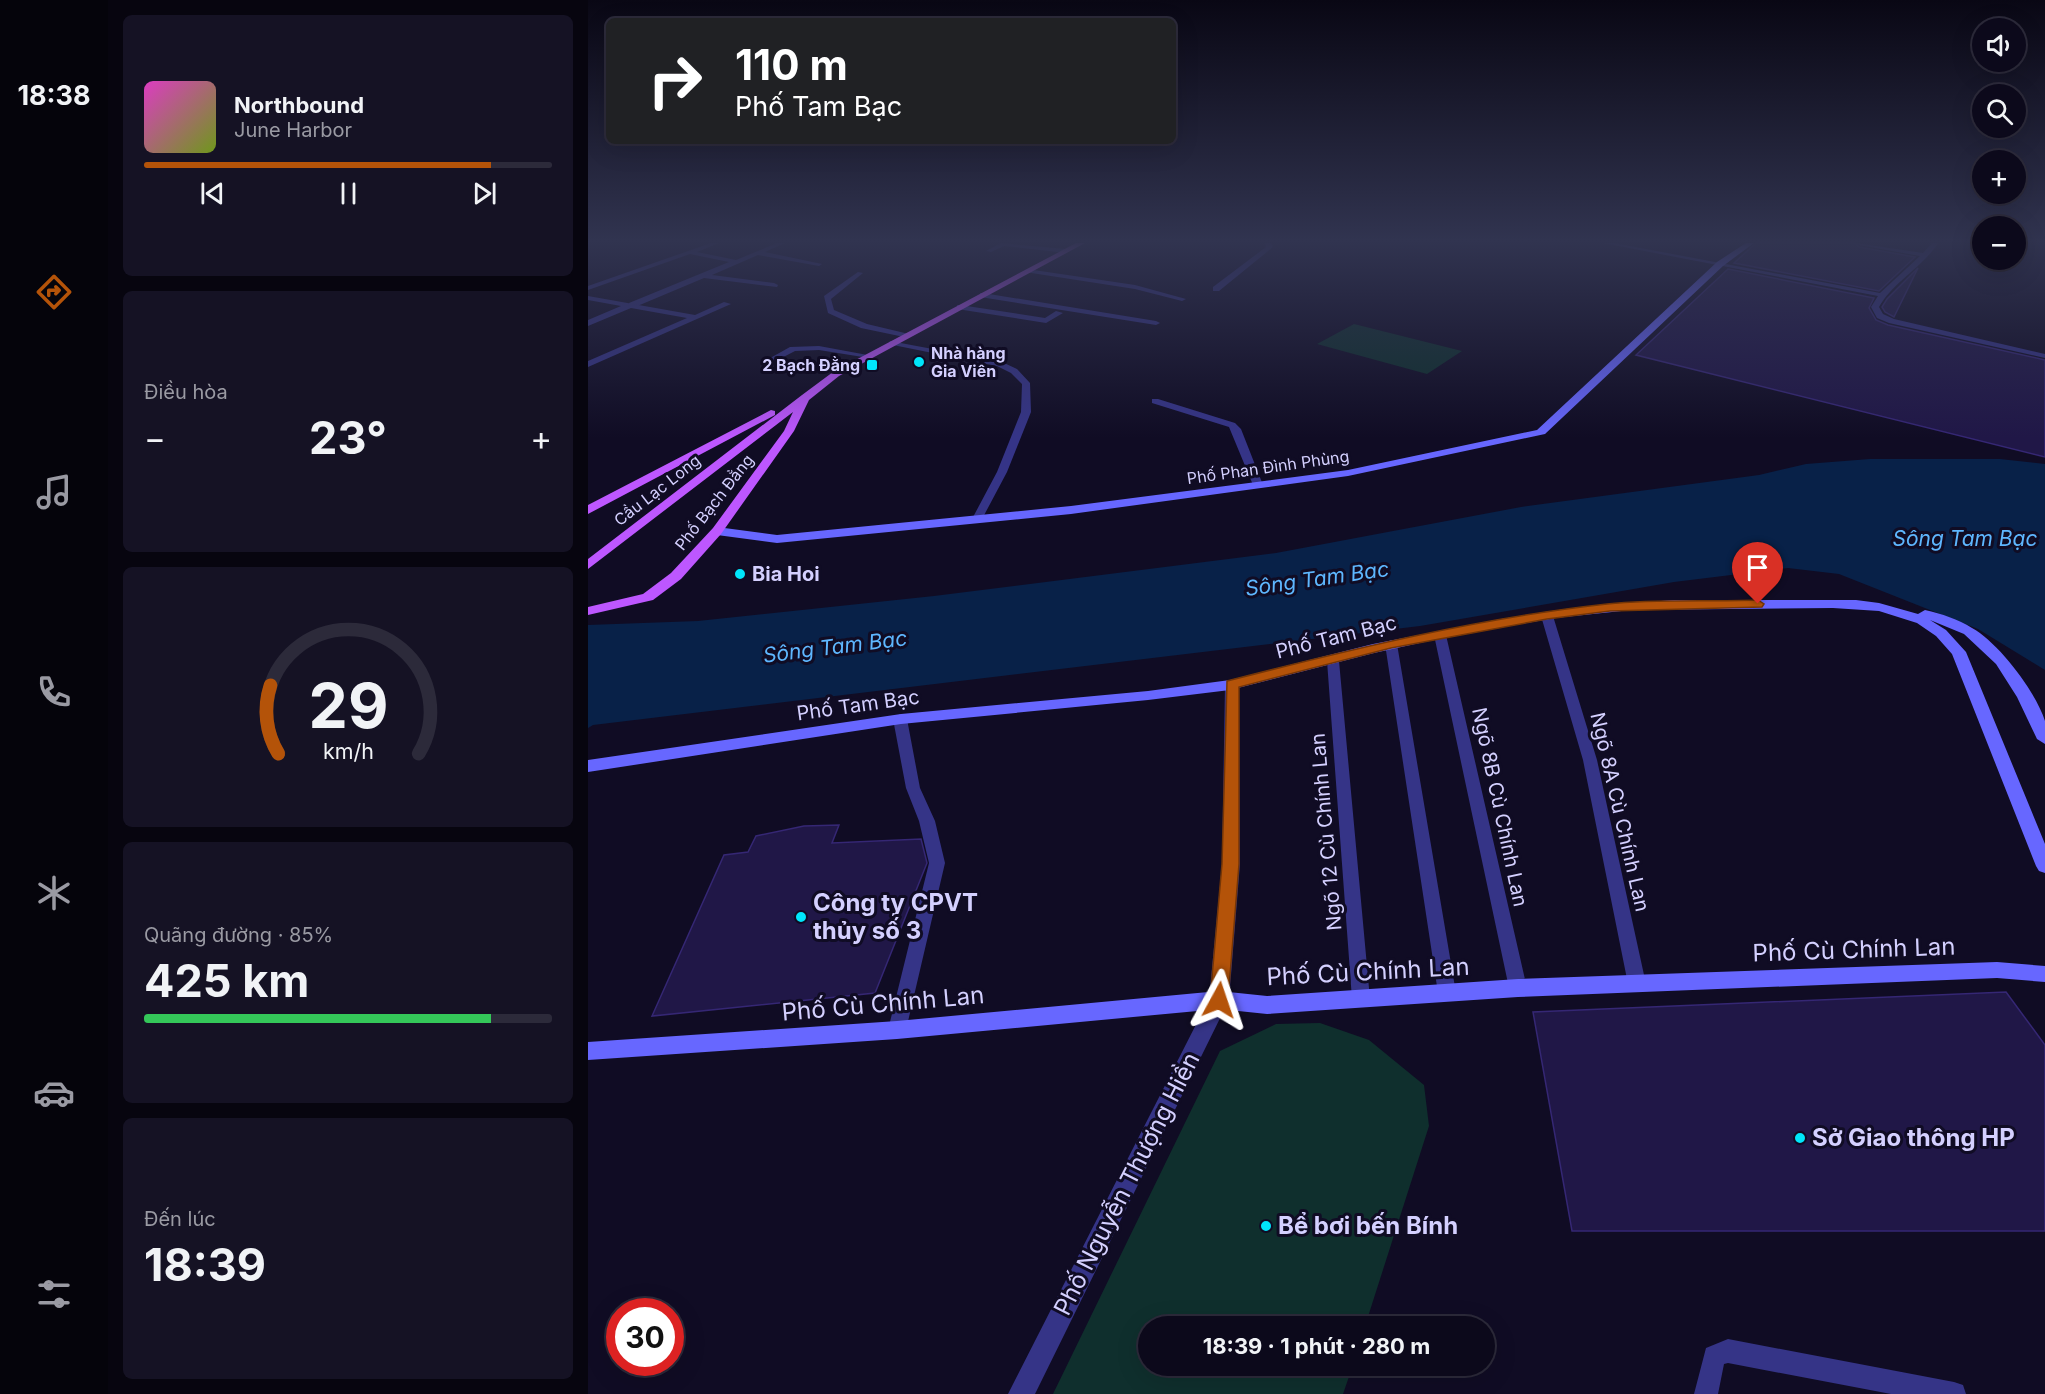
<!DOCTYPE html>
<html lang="vi">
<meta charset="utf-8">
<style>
body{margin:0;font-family:Inter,sans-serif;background:#151224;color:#f1f3f6;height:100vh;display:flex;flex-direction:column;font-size:22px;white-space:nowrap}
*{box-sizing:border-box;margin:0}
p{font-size:20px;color:#9a9aa3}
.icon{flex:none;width:33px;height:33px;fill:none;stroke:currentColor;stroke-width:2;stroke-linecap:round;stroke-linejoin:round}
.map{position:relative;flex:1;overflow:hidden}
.side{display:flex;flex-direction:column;gap:15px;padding:15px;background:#07050f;width:480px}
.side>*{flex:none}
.top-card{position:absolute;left:18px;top:18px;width:570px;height:126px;border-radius:9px;box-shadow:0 6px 24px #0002,0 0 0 2px #2c2a3a;background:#202124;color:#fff;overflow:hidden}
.controls{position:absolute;left:1384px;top:18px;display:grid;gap:12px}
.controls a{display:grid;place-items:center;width:54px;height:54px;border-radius:50%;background:#0c091b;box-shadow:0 6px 24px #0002,0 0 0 2px #2c2a3a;font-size:30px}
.speed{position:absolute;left:18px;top:1298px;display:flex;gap:12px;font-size:30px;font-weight:700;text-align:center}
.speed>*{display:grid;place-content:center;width:78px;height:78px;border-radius:50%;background:#0c091b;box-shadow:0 6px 24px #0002,0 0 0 2px #2c2a3a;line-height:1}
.speed .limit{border:9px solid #d22;background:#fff;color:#111}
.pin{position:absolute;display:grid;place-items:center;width:51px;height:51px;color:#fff;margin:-62px -26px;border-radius:50% 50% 50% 0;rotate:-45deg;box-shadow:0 0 6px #0007}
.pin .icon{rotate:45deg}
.me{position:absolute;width:66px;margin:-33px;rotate:5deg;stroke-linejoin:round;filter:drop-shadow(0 0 4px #0008)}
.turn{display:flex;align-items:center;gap:21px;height:126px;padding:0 30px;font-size:27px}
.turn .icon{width:78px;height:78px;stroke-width:2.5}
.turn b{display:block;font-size:42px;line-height:51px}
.big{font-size:45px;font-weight:700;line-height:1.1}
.side .card{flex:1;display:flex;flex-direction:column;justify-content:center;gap:9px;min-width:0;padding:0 21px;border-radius:9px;background:#151224}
.side .dial{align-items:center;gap:0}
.dial svg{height:156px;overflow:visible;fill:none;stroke:#2c2a3a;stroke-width:7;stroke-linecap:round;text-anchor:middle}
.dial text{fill:#f1f3f6;stroke:none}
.song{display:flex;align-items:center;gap:18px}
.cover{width:72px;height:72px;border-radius:9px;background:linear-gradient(135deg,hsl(310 70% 55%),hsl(80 70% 35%))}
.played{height:6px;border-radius:3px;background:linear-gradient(90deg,#b45309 85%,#2c2a3a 85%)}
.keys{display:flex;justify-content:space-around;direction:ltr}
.heat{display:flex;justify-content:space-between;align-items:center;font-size:33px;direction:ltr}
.charge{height:9px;border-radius:4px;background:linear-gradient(90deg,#34c759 85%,#2c2a3a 0)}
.trip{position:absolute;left:550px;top:1316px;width:357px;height:60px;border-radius:30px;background:#0c091b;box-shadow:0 6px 24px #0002,0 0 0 2px #2c2a3a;font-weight:700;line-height:60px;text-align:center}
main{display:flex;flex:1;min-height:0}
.tab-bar{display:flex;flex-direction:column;width:108px;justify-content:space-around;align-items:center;background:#05040b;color:#9a9aa3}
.tab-bar .icon{width:42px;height:42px}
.tab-bar .current{color:#b45309}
.tab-bar b{font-size:27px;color:#f1f3f6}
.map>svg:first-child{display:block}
.green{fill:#0f2f2d}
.water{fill:#082148}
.building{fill:#201747;stroke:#352774;stroke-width:1.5}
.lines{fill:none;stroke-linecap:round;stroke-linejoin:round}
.lane{fill:#353487;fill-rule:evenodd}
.street{fill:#353487;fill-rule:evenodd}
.secondary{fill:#6767ff;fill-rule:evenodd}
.primary{fill:#bd57ff;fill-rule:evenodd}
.route{fill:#b45309;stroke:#753606;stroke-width:1.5}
.poi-dot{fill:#00e6fb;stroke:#100c24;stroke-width:2}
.labels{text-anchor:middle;stroke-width:6;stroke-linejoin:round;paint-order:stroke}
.far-poi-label{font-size:16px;font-weight:bold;fill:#d4d0ff;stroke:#100c24;text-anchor:start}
.far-street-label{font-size:16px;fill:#d4d0ff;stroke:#100c24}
.poi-label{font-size:20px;font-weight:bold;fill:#d4d0ff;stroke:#100c24;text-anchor:start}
.street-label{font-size:20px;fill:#d4d0ff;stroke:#100c24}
.water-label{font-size:21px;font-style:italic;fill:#5eb7ff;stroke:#100c24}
.near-poi-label{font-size:24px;font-weight:bold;fill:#d4d0ff;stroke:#100c24;text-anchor:start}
.near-street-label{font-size:24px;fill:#d4d0ff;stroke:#100c24}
</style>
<main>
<nav class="tab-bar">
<b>18:38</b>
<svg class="icon current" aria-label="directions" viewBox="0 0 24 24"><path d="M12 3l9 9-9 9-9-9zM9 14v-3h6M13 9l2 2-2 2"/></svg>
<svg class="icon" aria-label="music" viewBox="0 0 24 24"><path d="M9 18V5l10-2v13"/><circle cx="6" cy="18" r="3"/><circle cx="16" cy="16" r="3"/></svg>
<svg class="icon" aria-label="phone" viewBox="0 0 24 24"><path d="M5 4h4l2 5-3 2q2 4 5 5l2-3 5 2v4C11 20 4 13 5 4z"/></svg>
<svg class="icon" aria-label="climate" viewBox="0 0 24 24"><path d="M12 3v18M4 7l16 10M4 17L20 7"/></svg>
<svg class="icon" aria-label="car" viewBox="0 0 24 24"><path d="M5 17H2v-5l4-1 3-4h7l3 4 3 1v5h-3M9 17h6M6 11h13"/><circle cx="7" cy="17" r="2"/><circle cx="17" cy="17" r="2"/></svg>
<svg class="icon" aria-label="filters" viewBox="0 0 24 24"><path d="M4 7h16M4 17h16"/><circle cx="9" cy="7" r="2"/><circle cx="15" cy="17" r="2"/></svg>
</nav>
<section class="side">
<div class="card">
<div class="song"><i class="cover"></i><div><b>Northbound</b><p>June Harbor</p></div></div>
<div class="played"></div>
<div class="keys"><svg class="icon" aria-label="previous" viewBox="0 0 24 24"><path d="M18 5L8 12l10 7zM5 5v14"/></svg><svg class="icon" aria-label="pause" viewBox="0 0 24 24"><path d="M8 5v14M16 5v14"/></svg><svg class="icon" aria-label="next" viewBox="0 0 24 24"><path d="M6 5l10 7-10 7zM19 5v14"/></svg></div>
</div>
<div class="card"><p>Điều hòa</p>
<div class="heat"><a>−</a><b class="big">23°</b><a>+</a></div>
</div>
<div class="card dial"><svg viewBox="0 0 100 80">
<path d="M14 69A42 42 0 1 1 86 69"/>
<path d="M14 69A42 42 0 0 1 10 34" stroke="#b45309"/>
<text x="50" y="56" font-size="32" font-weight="700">29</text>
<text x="50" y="72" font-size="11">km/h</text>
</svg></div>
<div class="card"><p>Quãng đường · 85%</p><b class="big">425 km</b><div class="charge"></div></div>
<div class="card"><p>Đến lúc</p><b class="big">18:39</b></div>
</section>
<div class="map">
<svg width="1457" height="1394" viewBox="0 0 1457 1394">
<rect width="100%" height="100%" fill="#100c24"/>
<!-- green -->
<path class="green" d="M 766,324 L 874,351 L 839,374 L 729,344 Z
M 732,1023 L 781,1040 L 836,1085 L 841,1126 L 777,1326 L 561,1326 L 561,1365 L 765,1365 L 755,1394 L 465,1394 L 632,1051 L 688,1024 Z"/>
<!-- water -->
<path class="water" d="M 1282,459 L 1412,459 L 1457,464 L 1457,670 L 1390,629 L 1251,574 L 1200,568 L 1086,582 L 832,626 L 5,725 L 0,728 L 0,625 L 110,621 L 346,596 L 688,553 L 933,507 L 1171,475 L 1218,464 Z"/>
<!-- building -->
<path class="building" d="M 1168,243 L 1266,243 L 1271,247 L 1327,257 L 1291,291 L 1146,263 Z
M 1330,268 L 1306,317 L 1297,312 L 1294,307 L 1299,299 Z
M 1140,269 L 1286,298 L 1281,308 L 1288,320 L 1300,325 L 1457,360 L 1457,457 L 1048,355 Z
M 251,825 L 244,843 L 333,839 L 339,863 L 287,993 L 64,1016 L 136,855 L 160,852 L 168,836 L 216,826 Z
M 1418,992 L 1457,1045 L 1457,1231 L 984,1231 L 945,1012 Z"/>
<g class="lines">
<!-- lane -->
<path class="lane" d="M 123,243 L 131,243 L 109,252 L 148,260 L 189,243 L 197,243 L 177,252 L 234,264 L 231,266 L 170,255 L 124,275 L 186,283 L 190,285 L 189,287 L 116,278 L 47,307 L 41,307 L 41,303 L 141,262 L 102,254 L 0,290 L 0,286 Z
M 413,243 L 478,249 L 481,251 L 478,253 L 416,246 L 403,252 L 398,251 Z
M 677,243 L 683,243 L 685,247 L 631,291 L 625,291 L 625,287 L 678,247 Z
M 1015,243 L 1026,243 L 1292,293 L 1332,256 L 1271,245 L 1268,243 L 1335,253 L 1344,243 L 1350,243 C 1335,267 1305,282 1291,307 L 1295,314 L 1306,319 L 1457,354 L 1457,358 L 1301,323 L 1289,318 L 1283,307 L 1290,296 Z
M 439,269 L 547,285 L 598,299 L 594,301 L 547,289 L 437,272 Z
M 270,272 L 275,273 L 243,299 L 246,310 L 279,324 L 321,334 L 321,338 L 273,328 L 240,313 L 236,296 Z
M 395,293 L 568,321 L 572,323 L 568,325 L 392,297 L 392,293 Z
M 372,305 L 457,318 L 468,311 L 475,313 L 458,323 L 369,309 L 369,305 Z
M 302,341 L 414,362 L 429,369 L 442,383 L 443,412 L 419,472 L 393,521 L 389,522 L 384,519 L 409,472 L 433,412 L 434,384 L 423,373 L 409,366 L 305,345 L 301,343 Z
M 231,346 L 285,356 L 281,358 L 231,350 L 207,351 L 182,364 L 175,362 L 202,347 Z
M 564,399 L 570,399 L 647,423 L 653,429 L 675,485 L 674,487 L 670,488 L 665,485 L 641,427 L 564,403 Z
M 959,612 L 965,616 L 1009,760 L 1058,984 L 1055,989 L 1049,992 L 1043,989 L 1040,984 L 995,760 L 953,616 Z
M 852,631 L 858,635 L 939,988 L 936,993 L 930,996 L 924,993 L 921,988 L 846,635 Z
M 803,640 L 809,644 L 868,993 L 865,998 L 859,1001 L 853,998 L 850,993 L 797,644 Z
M 745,657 L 751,661 L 782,999 L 779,1005 L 773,1007 L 767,1005 L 764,999 L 739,661 Z
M 312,714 L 319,719 L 332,788 L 347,821 L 357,863 L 318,1030 L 316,1036 L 309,1038 L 302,1036 L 300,1030 L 341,863 L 331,821 L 318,788 L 305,719 Z
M 1140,1339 L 1366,1382 L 1375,1385 L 1378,1394 L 1303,1394 L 1140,1363 L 1136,1364 L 1130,1394 L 1106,1394 L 1118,1348 Z"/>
<!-- street -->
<path class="street" d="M 0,296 L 107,315 L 136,302 L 143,304 L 0,367 L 0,361 L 99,318 L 43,308 L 0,326 L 0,320 L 33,306 L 0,300 Z
M 644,679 L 651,684 L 652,864 L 641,1000 L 447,1394 L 420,1394 L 621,999 L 634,864 L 637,684 Z"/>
<!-- secondary -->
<path class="secondary" d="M 1158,243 L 1166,243 L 1135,266 L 957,434 L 760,476 L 483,514 L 189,543 L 129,535 L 123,531 L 129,527 L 189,535 L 483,506 L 760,470 L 949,430 L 1129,262 Z
M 1086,600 L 1268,600 L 1291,603 L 1330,614 L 1337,610 C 1354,614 1370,619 1384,628 C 1411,643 1448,692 1457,721 C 1457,728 1457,737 1457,744 L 1449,739 L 1429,697 L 1408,664 L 1376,634 L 1342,620 L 1358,630 L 1378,652 L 1457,844 L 1457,873 L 1451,871 L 1448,866 L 1364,654 L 1348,636 L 1329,623 L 1291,611 L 1245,608 L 1043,610 L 967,618 L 859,637 L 786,653 L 642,690 L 560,700 L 313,724 L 0,772 L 0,760 L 313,714 L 560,691 L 642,680 L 785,644 L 913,619 L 994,607 Z
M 1409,962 L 1457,966 L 1457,982 L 1409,978 L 930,997 L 679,1014 L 631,1009 L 309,1039 L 0,1060 L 0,1042 L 309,1021 L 631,991 L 679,996 L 930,979 Z"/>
<!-- primary -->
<path class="primary" d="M 488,243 L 497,243 L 251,376 L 221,400 L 206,431 L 133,534 L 93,579 L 65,600 L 0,615 L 0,607 L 55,594 L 83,573 L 125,528 L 196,431 L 205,412 L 0,569 L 0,559 L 214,395 L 245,372 Z
M 183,410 L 187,411 L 187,415 L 0,514 L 0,505 Z"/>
</g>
<!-- sky -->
<linearGradient id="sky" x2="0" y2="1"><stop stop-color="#090714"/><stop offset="0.55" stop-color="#313450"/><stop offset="1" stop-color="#313450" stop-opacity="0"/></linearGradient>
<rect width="1457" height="438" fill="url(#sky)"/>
<!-- route -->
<path class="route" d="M 1170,600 L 1176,604 L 1174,607 L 1022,611 L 959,619 L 803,648 L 651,687 L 651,864 L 640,1000 L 638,1006 L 631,1008 L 625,1006 L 622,1000 L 634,864 L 639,681 C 764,649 891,618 1019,604 C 1069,599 1120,602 1170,600 Z"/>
<!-- markers -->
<g class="poi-dot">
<circle cx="331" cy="362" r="6"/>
<rect x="278" y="359" width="12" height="12" rx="3"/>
<circle cx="152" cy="574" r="6"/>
<circle cx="213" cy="917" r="6"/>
<circle cx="1212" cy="1138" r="6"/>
<circle cx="678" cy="1226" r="6"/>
</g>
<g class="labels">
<!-- far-poi labels -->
<g class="far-poi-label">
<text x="343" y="359">Nhà hàng<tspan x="343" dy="18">Gia Viên</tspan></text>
<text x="272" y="371" text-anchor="end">2 Bạch Đằng</text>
</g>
<!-- far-street labels -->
<g class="far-street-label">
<text transform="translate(680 467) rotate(-8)" y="6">Phố Phan Đình Phùng</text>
<text transform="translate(69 490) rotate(-38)" y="6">Cầu Lạc Long</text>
<text transform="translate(126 502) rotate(-52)" y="6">Phố Bạch Đằng</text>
</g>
<!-- poi labels -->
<g class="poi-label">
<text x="164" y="581">Bia Hoi</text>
</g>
<!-- street labels -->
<g class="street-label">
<text transform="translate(748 637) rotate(-14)" y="7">Phố Tam Bạc</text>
<text transform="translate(270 705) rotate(-8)" y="7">Phố Tam Bạc</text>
<text transform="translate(912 807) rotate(78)" y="7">Ngõ 8B Cù Chính Lan</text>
<text transform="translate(1032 812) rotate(77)" y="7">Ngõ 8A Cù Chính Lan</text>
<text transform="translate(738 832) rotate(-95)" y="7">Ngõ 12 Cù Chính Lan</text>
</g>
<!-- water labels -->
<g class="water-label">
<text x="1377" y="546">Sông Tam Bạc</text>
<text transform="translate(729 579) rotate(-8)" y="7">Sông Tam Bạc</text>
<text transform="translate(247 647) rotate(-7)" y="7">Sông Tam Bạc</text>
</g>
<!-- near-poi labels -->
<g class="near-poi-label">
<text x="225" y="911">Công ty CPVT<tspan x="225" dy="28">thủy số 3</tspan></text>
<text x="1224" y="1146">Sở Giao thông HP</text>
<text x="690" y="1234">Bể bơi bến Bính</text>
</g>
<!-- near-street labels -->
<g class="near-street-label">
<text transform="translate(1266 950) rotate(-2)" y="8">Phố Cù Chính Lan</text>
<text transform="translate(780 972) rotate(-3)" y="8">Phố Cù Chính Lan</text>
<text transform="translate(295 1004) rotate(-5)" y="8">Phố Cù Chính Lan</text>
<text transform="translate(539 1184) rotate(-63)" y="8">Phố Nguyễn Thượng Hiền</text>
</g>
</g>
</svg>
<div class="controls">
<a><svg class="icon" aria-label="sound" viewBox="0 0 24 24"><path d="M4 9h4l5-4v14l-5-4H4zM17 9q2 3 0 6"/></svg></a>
<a><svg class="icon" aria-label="search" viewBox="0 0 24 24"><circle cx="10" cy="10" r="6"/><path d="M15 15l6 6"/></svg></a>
<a>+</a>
<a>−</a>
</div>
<div class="speed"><div class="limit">30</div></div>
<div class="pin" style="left:1170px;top:604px;background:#d93025"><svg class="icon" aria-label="arrive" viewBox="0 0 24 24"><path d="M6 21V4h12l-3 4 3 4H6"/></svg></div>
<svg class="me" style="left:631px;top:1000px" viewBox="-20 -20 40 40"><path d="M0-17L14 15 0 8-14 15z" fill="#b45309" stroke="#fff" stroke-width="4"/></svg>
<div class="trip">18:39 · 1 phút · 280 m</div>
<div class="top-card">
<div class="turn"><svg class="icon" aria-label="right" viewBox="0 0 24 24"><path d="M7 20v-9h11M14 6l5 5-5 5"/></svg><div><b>110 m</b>Phố Tam Bạc</div></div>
</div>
</div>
</main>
